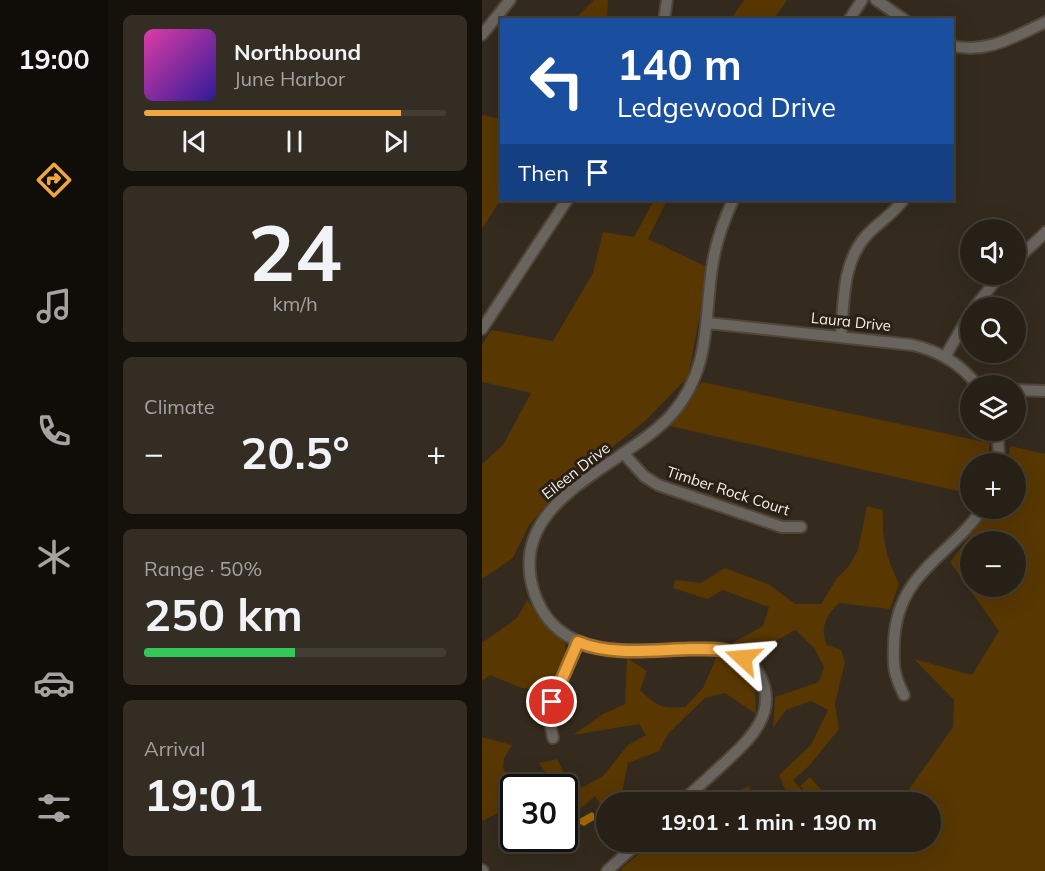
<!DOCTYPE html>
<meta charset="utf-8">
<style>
body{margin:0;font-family:Mulish,sans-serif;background:#332d23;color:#f1f3f6;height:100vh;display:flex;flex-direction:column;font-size:22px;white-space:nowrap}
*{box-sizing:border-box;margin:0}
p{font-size:20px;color:#a4a3a1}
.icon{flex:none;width:33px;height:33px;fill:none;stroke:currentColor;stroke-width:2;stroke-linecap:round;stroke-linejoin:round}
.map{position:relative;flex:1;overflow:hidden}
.drawer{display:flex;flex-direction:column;gap:15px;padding:15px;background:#15120c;width:374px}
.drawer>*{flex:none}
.banner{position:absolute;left:18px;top:18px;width:454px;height:183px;border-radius:0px;box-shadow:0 6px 24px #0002,0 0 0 2px #433e35;background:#1a4fa0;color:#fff;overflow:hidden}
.tools{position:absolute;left:478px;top:219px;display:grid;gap:12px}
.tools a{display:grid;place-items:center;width:66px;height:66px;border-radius:50%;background:#272016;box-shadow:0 6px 24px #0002,0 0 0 2px #433e35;font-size:30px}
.speed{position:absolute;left:18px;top:774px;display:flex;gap:12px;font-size:30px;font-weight:700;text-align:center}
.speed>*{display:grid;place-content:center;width:78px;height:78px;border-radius:50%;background:#272016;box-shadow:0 6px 24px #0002,0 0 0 2px #433e35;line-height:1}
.speed .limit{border:3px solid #111;border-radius:9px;background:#fff;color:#111}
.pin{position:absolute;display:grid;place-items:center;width:51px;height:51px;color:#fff;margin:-26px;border:3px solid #fff;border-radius:50%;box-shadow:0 2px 6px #0007}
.me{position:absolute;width:66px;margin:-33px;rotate:289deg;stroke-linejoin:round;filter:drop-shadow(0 0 4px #0008)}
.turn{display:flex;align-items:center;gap:21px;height:126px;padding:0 18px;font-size:27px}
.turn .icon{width:78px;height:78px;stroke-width:2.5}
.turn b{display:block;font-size:42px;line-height:51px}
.then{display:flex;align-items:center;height:57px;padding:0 18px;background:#0003;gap:12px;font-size:22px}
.big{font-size:45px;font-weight:700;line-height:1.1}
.drawer .widget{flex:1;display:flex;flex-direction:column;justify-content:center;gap:9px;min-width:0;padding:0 21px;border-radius:9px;background:#332d23}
.drawer .dial{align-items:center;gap:0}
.dial b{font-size:78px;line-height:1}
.song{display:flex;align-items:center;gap:18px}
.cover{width:72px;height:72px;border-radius:9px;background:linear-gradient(135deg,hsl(320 70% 55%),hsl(250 70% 35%))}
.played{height:6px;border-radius:3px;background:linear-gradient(90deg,#f0a63f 85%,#433e35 85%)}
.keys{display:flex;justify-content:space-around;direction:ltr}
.heat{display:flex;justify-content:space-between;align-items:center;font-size:33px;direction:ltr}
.charge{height:9px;border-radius:4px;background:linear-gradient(90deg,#34c759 50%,#433e35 0)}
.trip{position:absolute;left:114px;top:792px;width:345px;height:60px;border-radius:30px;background:#272016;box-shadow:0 6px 24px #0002,0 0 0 2px #433e35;font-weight:700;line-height:60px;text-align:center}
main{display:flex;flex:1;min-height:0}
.dock{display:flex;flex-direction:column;width:108px;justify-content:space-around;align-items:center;background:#100d09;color:#a4a3a1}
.dock .icon{width:42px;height:42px}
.dock .current{color:#f0a63f}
.dock b{font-size:27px;color:#f1f3f6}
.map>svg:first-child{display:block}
.green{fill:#583701;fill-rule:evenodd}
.water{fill:#a66a00}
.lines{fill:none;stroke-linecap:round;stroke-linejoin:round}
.minor-casing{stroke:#4f463a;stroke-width:14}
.minor{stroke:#69645e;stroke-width:10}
.route-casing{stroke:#9c6c29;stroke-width:15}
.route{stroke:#f0a63f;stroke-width:10}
.labels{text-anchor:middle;stroke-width:6;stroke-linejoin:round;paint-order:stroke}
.street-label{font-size:15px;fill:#f6efe8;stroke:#2a2015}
</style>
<main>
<nav class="dock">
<b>19:00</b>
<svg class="icon current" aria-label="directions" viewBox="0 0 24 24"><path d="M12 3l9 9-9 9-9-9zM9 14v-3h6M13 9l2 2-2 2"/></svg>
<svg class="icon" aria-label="music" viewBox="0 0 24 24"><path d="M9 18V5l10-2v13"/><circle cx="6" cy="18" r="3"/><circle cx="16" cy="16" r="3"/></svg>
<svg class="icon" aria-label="phone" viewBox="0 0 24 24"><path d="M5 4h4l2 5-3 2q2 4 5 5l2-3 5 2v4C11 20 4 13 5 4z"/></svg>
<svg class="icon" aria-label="climate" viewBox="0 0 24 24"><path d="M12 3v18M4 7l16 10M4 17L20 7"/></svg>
<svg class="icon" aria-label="car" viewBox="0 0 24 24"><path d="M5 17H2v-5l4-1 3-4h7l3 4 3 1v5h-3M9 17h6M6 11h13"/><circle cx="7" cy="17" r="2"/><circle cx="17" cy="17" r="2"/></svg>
<svg class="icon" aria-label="filters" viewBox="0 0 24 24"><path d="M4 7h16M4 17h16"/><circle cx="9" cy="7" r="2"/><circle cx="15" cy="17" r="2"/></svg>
</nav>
<section class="drawer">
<div class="widget">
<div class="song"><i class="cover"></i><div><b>Northbound</b><p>June Harbor</p></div></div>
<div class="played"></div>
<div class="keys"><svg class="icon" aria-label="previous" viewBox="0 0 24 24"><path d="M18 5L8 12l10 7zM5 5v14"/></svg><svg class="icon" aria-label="pause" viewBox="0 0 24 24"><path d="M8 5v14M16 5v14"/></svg><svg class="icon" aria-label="next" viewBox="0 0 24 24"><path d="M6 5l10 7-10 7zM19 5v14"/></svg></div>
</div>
<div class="widget dial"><b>24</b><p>km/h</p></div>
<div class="widget"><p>Climate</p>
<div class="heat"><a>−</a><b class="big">20.5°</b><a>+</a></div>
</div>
<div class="widget"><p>Range · 50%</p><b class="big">250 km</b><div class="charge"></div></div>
<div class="widget"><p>Arrival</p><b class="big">19:01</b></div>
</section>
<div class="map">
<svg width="564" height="871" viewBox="0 0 564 871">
<rect width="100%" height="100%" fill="#342a1e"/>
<!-- green -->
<path class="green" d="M 112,0 L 126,0 L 125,19 L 93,19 Z
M 262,0 L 305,0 L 292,19 L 249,19 Z
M 0,115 L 19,119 L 19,199 L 0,229 Z
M 172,200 L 185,200 L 166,239 L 223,266 L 218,314 L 206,377 L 163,421 L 76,490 L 46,527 L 31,558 L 0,579 L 0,464 L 21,445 L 49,393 L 0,382 L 0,345 L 9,330 L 71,341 L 111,273 L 121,232 L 152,237 Z
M 220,382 L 508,443 L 505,463 L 489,464 L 489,494 L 188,426 Z
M 528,446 L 563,454 L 563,871 L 137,871 L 170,842 L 215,842 L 220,849 L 234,850 L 254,842 L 448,842 L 448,802 L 418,802 L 471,727 L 472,700 L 432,659 L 490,675 L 517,631 L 468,562 L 509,509 L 534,508 L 534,464 L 525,463 ZM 489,542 L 534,542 L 534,586 L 489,586 Z
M 385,506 L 401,510 C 400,541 404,556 417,584 L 408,609 L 357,603 C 345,615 337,627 345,645 L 359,650 L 363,662 L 353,704 L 357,729 L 327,766 L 311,780 L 330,802 L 308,802 L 297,775 L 329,745 L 346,710 L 329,701 L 304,710 L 291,728 L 293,697 L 337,682 L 342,667 L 332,648 L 314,630 L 293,641 L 280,660 L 250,643 L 281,626 L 287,607 L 241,590 L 225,599 L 191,588 L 193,580 L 219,583 L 243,568 L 288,585 L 313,604 L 339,604 L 355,578 L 367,566 L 376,550 Z
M 45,600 L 67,628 L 83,643 L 83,656 L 65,690 L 40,688 L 8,675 L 0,681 L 0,643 L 35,618 Z
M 236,654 L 254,659 L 273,684 L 274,714 L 243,693 L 223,698 L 186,734 L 177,751 L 146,763 L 138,802 L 124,802 L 124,814 L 113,796 L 86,820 L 83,820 L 82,788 L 72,787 L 73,786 L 57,763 L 75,759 L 85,779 L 101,787 L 121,776 L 146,745 L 164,735 L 157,724 L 91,735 L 121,714 L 143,704 L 145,658 L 165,671 L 158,690 C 174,706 180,709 203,707 L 221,688 Z
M 0,737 L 30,745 L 22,758 L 21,768 L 31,788 L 31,816 L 16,813 L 0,821 Z
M 328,777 L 347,799 L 343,802 L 332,802 L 318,786 Z
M 267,786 L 273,802 L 261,802 L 256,791 Z"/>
<!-- water -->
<path class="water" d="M 110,812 L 112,814 L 112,820 L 102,826 L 98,824 L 97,819 Z"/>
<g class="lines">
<!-- minor casing -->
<g class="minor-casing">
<path id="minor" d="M 394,0 L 423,20
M 182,20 L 185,0
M 367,20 L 380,0
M 0,35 L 28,0
M 471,46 C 506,54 533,36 564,22
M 534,260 L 564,232
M 492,308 L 519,274
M 226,323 L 431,345 C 457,351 479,364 496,386
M 0,329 L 85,200
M 359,335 C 362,302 360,263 384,236 C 395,223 412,214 421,200
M 463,357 L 489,312
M 534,390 L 564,391
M 516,430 L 517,464
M 141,453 L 162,476 L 176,485 L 300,527 L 319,527
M 422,695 C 411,673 411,665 412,641 C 416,571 468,557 501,508
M 71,738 L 67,718 L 71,701 L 96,642
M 199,802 C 213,790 226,778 239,766 C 265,742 299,713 277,674 C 269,661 256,652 241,649 C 230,647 219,649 209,649 C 149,650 73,663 51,589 C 25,498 143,467 190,414 C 229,369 222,322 230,268 C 233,244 241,222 251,200
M 0,870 L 1,871
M 125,871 L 157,842"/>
</g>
<!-- minor -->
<use href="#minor" class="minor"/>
</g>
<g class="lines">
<!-- route casing -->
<g class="route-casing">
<path id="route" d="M 70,702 L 96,642 C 130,656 171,650 207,649 C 227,649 244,647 261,658"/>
</g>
<!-- route -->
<use href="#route" class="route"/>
</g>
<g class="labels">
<!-- street labels -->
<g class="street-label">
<text transform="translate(369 322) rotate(6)" y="5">Laura Drive</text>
<text transform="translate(94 471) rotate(-38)" y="5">Eileen Drive</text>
<text transform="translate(246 491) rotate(18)" y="5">Timber Rock Court</text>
</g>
</g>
</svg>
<div class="tools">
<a><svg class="icon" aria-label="sound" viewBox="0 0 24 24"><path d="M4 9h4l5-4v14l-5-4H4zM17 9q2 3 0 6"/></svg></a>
<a><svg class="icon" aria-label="search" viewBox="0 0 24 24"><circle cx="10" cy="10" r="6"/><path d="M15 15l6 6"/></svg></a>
<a><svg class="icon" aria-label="layers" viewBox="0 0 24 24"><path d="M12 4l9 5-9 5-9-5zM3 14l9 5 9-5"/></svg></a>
<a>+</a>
<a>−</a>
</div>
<div class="speed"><div class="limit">30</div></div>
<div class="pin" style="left:70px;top:702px;background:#d93025"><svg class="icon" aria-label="arrive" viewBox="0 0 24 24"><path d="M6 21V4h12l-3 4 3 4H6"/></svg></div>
<svg class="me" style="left:261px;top:658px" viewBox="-20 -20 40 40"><path d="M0-17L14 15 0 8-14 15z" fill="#f0a63f" stroke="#fff" stroke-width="4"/></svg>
<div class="trip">19:01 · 1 min · 190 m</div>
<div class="banner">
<div class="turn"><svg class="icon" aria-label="left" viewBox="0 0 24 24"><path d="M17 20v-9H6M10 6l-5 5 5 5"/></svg><div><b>140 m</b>Ledgewood Drive</div></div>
<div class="then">Then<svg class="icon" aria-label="arrive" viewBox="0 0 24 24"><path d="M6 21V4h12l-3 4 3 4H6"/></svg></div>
</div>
</div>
</main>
